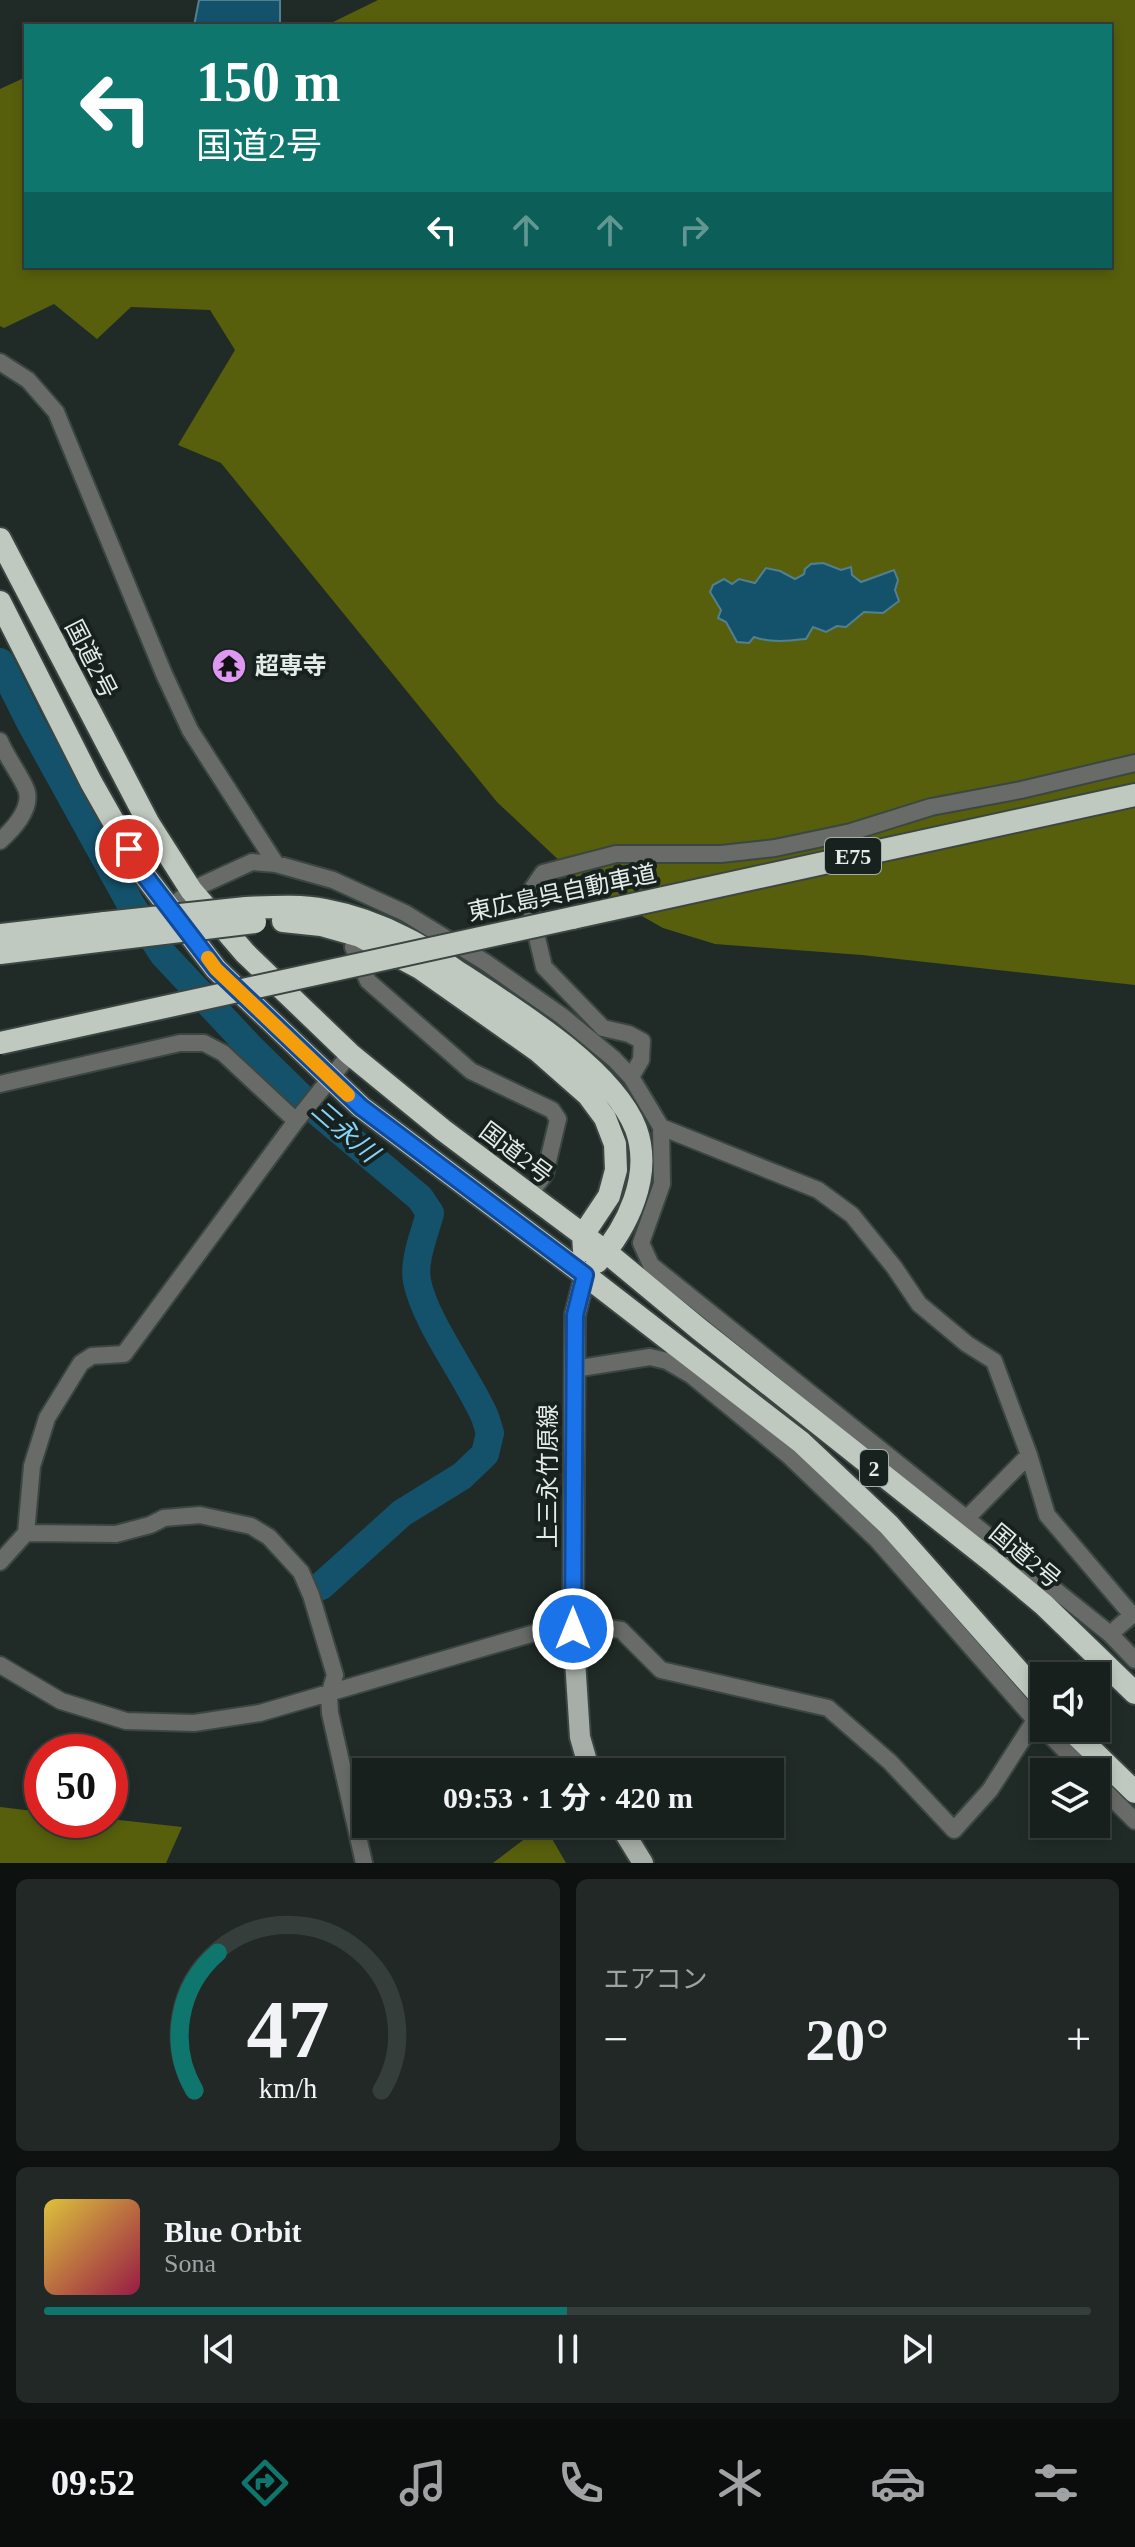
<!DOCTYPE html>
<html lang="ja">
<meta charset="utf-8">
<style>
body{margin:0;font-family:"Times New Roman","Noto Sans JP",serif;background:#212826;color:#f1f3f6;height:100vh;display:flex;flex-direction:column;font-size:30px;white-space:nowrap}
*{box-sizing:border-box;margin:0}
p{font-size:26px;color:#9fa3a4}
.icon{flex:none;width:44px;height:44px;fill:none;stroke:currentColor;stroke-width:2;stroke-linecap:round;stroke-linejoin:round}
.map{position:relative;height:1863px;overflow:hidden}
.sheet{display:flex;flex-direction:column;gap:16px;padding:16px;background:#0d1210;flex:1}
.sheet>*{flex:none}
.top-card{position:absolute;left:24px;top:24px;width:1088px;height:244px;border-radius:0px;box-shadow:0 4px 12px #0003,0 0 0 2px #363e3b;background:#0f766e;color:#fff;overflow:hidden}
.controls{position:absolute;left:1030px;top:1662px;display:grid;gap:16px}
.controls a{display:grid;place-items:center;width:80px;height:80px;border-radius:0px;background:#18201d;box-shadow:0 4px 12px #0003,0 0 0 2px #363e3b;font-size:40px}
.speed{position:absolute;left:24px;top:1734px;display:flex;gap:16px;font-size:40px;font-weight:700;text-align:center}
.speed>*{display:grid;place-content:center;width:104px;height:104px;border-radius:50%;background:#18201d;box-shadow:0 4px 12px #0003,0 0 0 2px #363e3b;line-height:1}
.speed .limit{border:12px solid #d22;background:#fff;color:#111}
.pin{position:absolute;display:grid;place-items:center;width:68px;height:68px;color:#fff;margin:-34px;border:4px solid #fff;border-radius:50%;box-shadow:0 2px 8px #0007}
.me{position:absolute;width:88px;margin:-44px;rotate:0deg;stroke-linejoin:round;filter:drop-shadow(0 0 6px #0008)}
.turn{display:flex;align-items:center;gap:28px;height:168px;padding:0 40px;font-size:36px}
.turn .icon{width:104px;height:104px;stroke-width:2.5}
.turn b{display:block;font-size:56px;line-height:68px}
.lanes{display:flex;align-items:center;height:76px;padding:0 40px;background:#0003;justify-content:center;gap:40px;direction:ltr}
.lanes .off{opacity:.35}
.big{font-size:60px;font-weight:700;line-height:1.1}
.sheet .tile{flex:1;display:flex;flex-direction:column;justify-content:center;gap:12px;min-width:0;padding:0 28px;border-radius:12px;background:#212826}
.sheet .dial{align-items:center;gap:0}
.dial svg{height:208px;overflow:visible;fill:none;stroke:#363e3b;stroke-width:7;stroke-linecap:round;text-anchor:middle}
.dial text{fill:#f1f3f6;stroke:none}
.song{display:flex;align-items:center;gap:24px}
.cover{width:96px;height:96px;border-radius:12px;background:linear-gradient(135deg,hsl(50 70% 55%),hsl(340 70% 35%))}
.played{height:8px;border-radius:4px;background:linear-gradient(90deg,#0f766e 50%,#363e3b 50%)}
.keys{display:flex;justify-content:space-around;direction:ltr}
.heat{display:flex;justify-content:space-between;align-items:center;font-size:44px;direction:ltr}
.sheet .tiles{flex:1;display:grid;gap:16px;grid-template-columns:1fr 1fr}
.tile:last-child{grid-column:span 2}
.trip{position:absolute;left:352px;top:1758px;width:432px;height:80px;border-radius:0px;background:#18201d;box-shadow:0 4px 12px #0003,0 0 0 2px #363e3b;font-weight:700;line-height:80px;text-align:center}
.menu{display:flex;height:128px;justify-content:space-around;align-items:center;background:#0a0d0c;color:#9fa3a4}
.menu .icon{width:56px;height:56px}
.menu .selected{color:#0f766e}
.menu b{font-size:36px;color:#f1f3f6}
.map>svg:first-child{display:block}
.forest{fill:#575f0d}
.water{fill:#14526c;stroke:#528091;stroke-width:2}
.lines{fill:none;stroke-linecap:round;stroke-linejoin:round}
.river{stroke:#14526c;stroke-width:28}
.minor-tunnel{stroke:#3d4844;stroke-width:16;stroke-dasharray:16 8;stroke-linecap:butt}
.minor-casing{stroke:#3b4642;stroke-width:20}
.major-casing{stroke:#3b4642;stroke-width:24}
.highway-casing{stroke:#3b4642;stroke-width:26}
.minor{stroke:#686b67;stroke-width:16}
.major{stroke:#a7aea7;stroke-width:20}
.highway{stroke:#c0c9c0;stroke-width:22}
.highway-bridge-casing{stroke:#3b4642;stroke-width:26;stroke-linecap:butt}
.highway-bridge{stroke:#c0c9c0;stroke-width:22}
.route-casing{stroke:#114b97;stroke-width:20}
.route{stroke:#1a73e8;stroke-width:14}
.slow{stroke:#f59e0b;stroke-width:14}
.labels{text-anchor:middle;stroke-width:8;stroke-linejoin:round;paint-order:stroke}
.shield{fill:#17211e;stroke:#a6aeab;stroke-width:2}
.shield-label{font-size:22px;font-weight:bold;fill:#e4ebe8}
.street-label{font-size:24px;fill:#e4ebe8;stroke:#17211e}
.poi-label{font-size:24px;font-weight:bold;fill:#e4ebe8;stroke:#17211e;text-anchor:start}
.water-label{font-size:26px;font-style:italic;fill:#86d2f9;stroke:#17211e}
</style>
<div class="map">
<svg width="1135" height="1863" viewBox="0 0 1135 1863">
<rect width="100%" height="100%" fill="#202b27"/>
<!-- forest -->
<path class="forest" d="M 378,0 L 1135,0 L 1135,985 L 862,955 L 715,944 L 663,928 L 582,882 L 497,802 L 221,463 L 178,445 L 235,350 L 210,310 L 131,307 L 97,339 L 54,304 L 4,328 L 0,326 L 0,89 L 26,77 L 26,266 L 1110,266 L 1110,26 L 325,26 Z
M 0,1807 L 42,1812 L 42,1820 L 110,1819 L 182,1827 L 166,1863 L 0,1863 Z
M 535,1831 L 551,1837 L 566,1863 L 493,1863 Z"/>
<!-- water -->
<path class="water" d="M 199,0 L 280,0 L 280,26 L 194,26 Z
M 823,563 L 841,570 L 851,567 L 852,575 L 861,582 L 894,570 L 898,580 L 895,590 L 899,601 L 883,613 L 864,612 L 846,627 L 837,626 L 826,632 L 813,627 L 806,639 C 788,641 771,643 754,637 L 749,643 L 737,642 L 726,622 L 718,618 L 721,610 L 710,592 L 713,585 L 724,579 L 732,584 L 739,579 L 755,583 L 766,568 L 780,571 L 795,579 L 804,574 L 805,569 L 811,564 Z"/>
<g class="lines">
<!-- river -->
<path class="river" d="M 0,662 L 30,722 L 130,903 L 163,954 L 250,1047 L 307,1103 L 420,1198 L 430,1213 C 425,1233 413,1260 417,1281 C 425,1322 467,1376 485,1417 L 490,1433 L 485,1454 L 462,1476 L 402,1513 L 321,1586"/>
<!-- minor-tunnel -->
<path class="minor-tunnel" d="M 1074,1676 L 1117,1628"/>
<!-- minor casing -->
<g class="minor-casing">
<path id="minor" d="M 0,362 L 28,380 L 56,412 L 164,674 L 190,730 L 276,864
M 0,741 C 5,755 25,782 27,792 C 31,811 12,830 0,841
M 170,908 L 191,890 L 252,862 L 276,864 L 333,880 L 405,913 L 485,962 L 562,1016 L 614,1059 L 631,1077 L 661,1127 L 662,1184 L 641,1243 L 651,1265 L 1110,1634 L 1135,1660
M 353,947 L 368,981 L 471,1071 L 552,1110 L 558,1119 L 545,1174 L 529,1195
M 631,1077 L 641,1060 L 642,1041 L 629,1034 L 603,1028 L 544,967 L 527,896 L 543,873 L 616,854 L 721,854 L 775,848 L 851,832 L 931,807 L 1021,790 L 1135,763
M 0,1084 L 180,1043 L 204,1043 L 223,1053 L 296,1121
M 661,1127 L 818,1190 L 852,1215 L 894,1267 L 919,1304 L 967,1344 L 994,1361 L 1029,1455 L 1047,1515 L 1132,1615 L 1117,1628
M 574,1369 L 650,1357 L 667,1361 L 691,1375 L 788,1455 L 877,1540 L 1035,1720 L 1086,1772
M 967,1518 L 1029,1455
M 26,1533 L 116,1534 L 150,1525 L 164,1518 L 200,1515 L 251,1526 L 269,1537 L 301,1572 L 311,1595 L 335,1675 L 329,1695 L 330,1713 L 364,1863
M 0,1562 L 26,1533 L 32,1466 L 47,1418 L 81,1363 L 92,1356 L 124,1354 L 296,1121 L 350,1054
M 0,1665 L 61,1701 L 126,1721 L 194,1723 L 260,1713 L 538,1632 L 600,1627 L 621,1630 L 661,1670 L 828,1708 L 890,1762 L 954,1830 L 990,1790 L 1035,1720
M 1096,1782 L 1135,1821"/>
</g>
<!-- major casing -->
<g class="major-casing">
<path id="major" d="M 585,1275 L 575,1315 L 573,1629 L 580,1737 L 590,1772
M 619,1824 L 643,1863"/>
</g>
<!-- highway casing -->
<g class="highway-casing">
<path id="highway" d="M 0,539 L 149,824 L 191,890 L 245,953 L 350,1054 L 443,1130 L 606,1252 L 699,1329 L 995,1564 L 1044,1605 L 1135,1693
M 0,602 L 91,782 L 142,872 L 216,969 L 361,1107 L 585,1275 L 801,1442 L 889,1525 L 1044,1700
M 246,908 C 272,907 299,905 325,910 C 352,915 380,925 405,938 C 425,947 443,962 461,974 C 515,1009 613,1069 636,1129 C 653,1176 627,1228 597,1262
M 572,918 L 1135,795
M 283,921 L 321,925 L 360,936 L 420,968 L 538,1051 L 588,1095 L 605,1118 L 615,1144 L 616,1170 L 609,1196 L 583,1235 L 584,1250
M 0,935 L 105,923
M 0,953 L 114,939
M 1069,1728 L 1135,1792"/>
</g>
<!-- minor -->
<use href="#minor" class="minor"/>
<!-- major -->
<use href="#major" class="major"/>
<!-- highway -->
<use href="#highway" class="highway"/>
<!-- highway-bridge casing -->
<g class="highway-bridge-casing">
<path id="highway-bridge" d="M 105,923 L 246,908
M 114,939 L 255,922
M 0,1043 L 572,918"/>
</g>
<!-- highway-bridge -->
<use href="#highway-bridge" class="highway-bridge"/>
</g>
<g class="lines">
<!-- route casing -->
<g class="route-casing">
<path id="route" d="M 129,849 L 142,872 L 216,969 L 361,1107 L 585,1275 L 575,1315 L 573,1629"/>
</g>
<!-- route -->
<use href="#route" class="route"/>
<!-- slow -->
<path class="slow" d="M 208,958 L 216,969 L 348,1095"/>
</g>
<!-- icons -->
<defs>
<g id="temple-disc" transform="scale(1.8)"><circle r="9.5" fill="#de98f2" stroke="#17211e"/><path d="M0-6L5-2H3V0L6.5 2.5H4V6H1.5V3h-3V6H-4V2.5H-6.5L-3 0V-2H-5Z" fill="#111"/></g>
</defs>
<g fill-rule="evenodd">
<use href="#temple-disc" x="229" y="666"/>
</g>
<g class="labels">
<!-- shield labels -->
<g class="shield">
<rect x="825" y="838" width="56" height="36" rx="6"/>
<rect x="860" y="1450" width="28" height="36" rx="6"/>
</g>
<g class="shield-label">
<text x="853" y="864">E75</text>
<text x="874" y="1476">2</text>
</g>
<!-- street labels -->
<g class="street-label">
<text transform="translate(91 659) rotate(63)" y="8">国道2号</text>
<text transform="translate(562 893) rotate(-12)" y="8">東広島呉自動車道</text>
<text transform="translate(516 1153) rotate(37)" y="8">国道2号</text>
<text transform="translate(548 1476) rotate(-90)" y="8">上三永竹原線</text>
<text transform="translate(1025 1556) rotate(40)" y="8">国道2号</text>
</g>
<!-- poi labels -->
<g class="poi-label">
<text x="255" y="674">超専寺</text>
</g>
<!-- water labels -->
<g class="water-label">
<text transform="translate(345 1131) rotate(41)" y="9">三永川</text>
</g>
</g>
</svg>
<div class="controls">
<a><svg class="icon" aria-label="sound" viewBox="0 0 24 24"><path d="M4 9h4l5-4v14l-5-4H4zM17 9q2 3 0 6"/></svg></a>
<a><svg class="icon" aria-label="layers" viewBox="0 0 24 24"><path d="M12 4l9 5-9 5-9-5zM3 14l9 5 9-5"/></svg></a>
</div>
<div class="speed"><div class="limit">50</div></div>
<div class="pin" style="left:129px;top:849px;background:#d93025"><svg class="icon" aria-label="arrive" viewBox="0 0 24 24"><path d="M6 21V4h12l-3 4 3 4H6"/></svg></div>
<svg class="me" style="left:573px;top:1629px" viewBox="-20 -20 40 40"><circle r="17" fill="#1a73e8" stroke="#fff" stroke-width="3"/><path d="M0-11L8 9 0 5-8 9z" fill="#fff"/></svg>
<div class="trip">09:53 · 1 分 · 420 m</div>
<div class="top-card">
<div class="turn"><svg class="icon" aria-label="left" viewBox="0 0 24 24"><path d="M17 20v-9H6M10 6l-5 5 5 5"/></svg><div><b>150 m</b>国道2号</div></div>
<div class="lanes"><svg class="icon" aria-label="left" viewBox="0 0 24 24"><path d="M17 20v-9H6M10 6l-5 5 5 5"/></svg><svg class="icon off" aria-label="ahead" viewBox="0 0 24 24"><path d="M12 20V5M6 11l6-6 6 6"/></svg><svg class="icon off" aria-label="ahead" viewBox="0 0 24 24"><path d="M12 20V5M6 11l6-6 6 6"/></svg><svg class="icon off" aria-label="right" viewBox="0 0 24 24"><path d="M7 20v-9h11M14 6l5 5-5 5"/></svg></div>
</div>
</div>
<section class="sheet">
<div class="tiles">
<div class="tile dial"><svg viewBox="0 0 100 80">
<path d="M14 69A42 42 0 1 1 86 69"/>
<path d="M14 69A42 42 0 0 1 23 16" stroke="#0f766e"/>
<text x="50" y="56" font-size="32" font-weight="700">47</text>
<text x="50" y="72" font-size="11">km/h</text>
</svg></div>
<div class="tile"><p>エアコン</p>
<div class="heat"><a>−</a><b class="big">20°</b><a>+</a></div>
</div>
<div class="tile">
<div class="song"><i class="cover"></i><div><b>Blue Orbit</b><p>Sona</p></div></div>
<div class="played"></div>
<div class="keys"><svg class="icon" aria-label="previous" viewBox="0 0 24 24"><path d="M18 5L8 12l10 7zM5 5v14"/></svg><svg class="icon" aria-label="pause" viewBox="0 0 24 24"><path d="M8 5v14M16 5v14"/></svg><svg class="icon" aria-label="next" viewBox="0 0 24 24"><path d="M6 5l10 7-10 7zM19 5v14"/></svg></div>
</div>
</div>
</section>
<nav class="menu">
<b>09:52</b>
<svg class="icon selected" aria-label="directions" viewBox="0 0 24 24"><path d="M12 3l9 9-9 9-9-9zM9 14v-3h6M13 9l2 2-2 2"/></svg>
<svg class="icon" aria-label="music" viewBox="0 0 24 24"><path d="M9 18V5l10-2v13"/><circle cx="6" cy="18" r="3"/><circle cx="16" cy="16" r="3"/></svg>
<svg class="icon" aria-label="phone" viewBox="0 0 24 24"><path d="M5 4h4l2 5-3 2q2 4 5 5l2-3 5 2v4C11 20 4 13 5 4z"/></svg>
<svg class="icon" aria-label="climate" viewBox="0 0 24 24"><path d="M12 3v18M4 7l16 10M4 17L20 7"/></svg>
<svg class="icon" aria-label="car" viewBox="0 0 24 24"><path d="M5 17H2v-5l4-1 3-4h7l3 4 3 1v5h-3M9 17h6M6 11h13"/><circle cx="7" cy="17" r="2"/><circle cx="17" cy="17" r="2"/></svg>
<svg class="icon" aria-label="filters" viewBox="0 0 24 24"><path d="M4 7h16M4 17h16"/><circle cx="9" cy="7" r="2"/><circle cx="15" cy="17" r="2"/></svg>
</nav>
